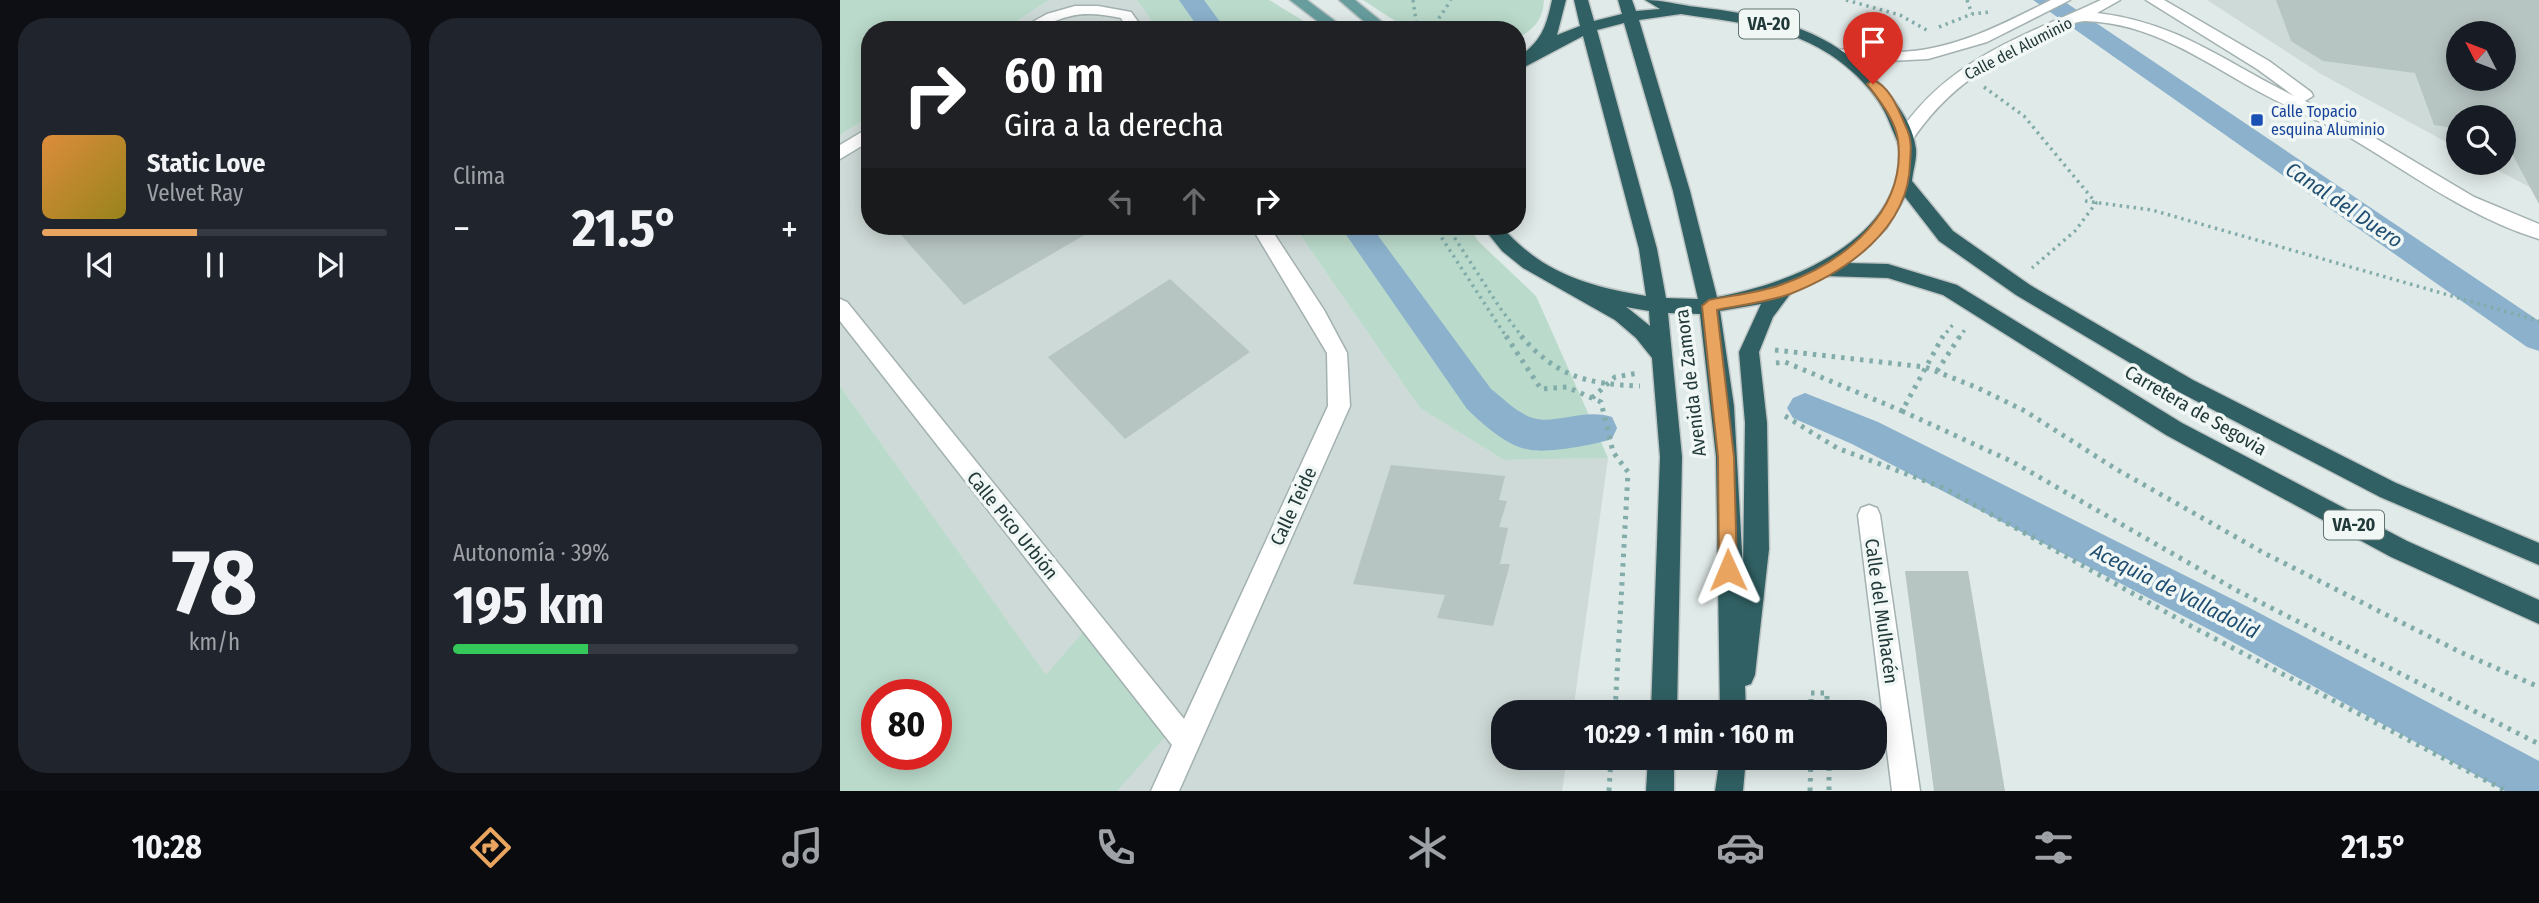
<!DOCTYPE html>
<html lang="es">
<meta charset="utf-8">
<style>
body{margin:0;font-family:"Fira Sans Condensed",sans-serif;background:#20242c;color:#f1f3f6;height:100vh;display:flex;flex-direction:column;font-size:26px;white-space:nowrap}
*{box-sizing:border-box;margin:0}
p{font-size:23px;color:#9ea1a6}
.icon{flex:none;width:38px;height:38px;fill:none;stroke:currentColor;stroke-width:2;stroke-linecap:round;stroke-linejoin:round}
.map{position:relative;flex:1;overflow:hidden}
.drawer{display:flex;flex-direction:column;gap:18px;padding:18px;background:#0d0f14;width:840px}
.drawer>*{flex:none}
.guide{position:absolute;left:21px;top:21px;width:665px;height:214px;border-radius:28px;box-shadow:0 4px 18px #0003;background:#202124;color:#fff;overflow:hidden}
.needle{width:46px;rotate:312deg}
.fabs{position:absolute;left:1606px;top:21px;display:grid;gap:14px}
.fabs a{display:grid;place-items:center;width:70px;height:70px;border-radius:50%;background:#171b24;box-shadow:0 4px 18px #0003;font-size:35px}
.speed{position:absolute;left:21px;top:679px;display:flex;gap:14px;font-size:35px;font-weight:700;text-align:center}
.speed>*{display:grid;place-content:center;width:91px;height:91px;border-radius:50%;background:#171b24;box-shadow:0 4px 18px #0003;line-height:1}
.speed .limit{border:10px solid #d22;background:#fff;color:#111}
.pin{position:absolute;display:grid;place-items:center;width:60px;height:60px;color:#fff;margin:-72px -30px;border-radius:50% 50% 50% 0;rotate:-45deg;box-shadow:0 0 7px #0007}
.pin .icon{rotate:45deg}
.me{position:absolute;width:77px;margin:-38px;rotate:359deg;stroke-linejoin:round;filter:drop-shadow(0 0 5px #0008)}
.turn{display:flex;align-items:center;gap:24px;height:147px;padding:0 28px;font-size:32px}
.turn .icon{width:91px;height:91px;stroke-width:2.5}
.turn b{display:block;font-size:49px;line-height:60px}
.lanes{display:flex;align-items:center;height:66px;padding:0 28px;background:#0003;justify-content:center;gap:35px;direction:ltr}
.lanes .off{opacity:.35}
.big{font-size:52px;font-weight:700;line-height:1.1}
.drawer .card{flex:1;display:flex;flex-direction:column;justify-content:center;gap:10px;min-width:0;padding:0 24px;border-radius:28px;background:#20242c}
.drawer .dial{align-items:center;gap:0}
.dial b{font-size:91px;line-height:1}
.song{display:flex;align-items:center;gap:21px}
.cover{width:84px;height:84px;border-radius:10px;background:linear-gradient(135deg,hsl(30 70% 55%),hsl(50 70% 35%))}
.played{height:7px;border-radius:4px;background:linear-gradient(90deg,#e9a55f 45%,#363941 45%)}
.keys{display:flex;justify-content:space-around;direction:ltr}
.heat{display:flex;justify-content:space-between;align-items:center;font-size:38px;direction:ltr}
.charge{height:10px;border-radius:5px;background:linear-gradient(90deg,#34c759 39%,#363941 0)}
.drawer .tiles{flex:1;display:grid;gap:18px;grid-template-columns:repeat(2,1fr)}
.trip{position:absolute;left:651px;top:700px;width:396px;height:70px;border-radius:28px;background:#171b24;box-shadow:0 4px 18px #0003;font-weight:700;line-height:70px;text-align:center}
.tab-bar{display:flex;height:112px;justify-content:space-around;align-items:center;background:#090b0e;color:#9ea1a6}
.tab-bar .icon{width:49px;height:49px}
.tab-bar .active{color:#e9a55f}
.tab-bar b{font-size:32px;color:#f1f3f6}
main{display:flex;flex:1;min-height:0}
.map>svg:first-child{display:block}
.built{fill:#cedad7;fill-rule:evenodd}
.green{fill:#badacb;fill-rule:evenodd}
.lines{fill:none;stroke-linecap:round;stroke-linejoin:round}
.canal{fill:#8bb1cc;fill-rule:evenodd}
.building{fill:#b6c4c2;fill-rule:evenodd}
.minor-casing{stroke:#a3b1b0;stroke-width:3}
.major-casing{stroke:#bdc4c4;stroke-width:3}
.highway-casing{stroke:#bdc4c4;stroke-width:3}
.path-far1{stroke:#82aca9;stroke-width:3.5;stroke-dasharray:2.5 4.5;stroke-linecap:butt}
.path{stroke:#82aca9;stroke-width:5;stroke-dasharray:3.5 6;stroke-linecap:butt}
.minor{fill:#fff;fill-rule:evenodd}
.major{fill:#679d9d;fill-rule:evenodd}
.highway{fill:#306063;fill-rule:evenodd}
.route{fill:#e9a55f;stroke:#976b3e;stroke-width:2}
.transit-dot{fill:#1a4fb4;stroke:#f0f7f5;stroke-width:2.5}
.labels{text-anchor:middle;stroke-width:7;stroke-linejoin:round;paint-order:stroke}
.far-street-label{font-size:16px;fill:#223939;stroke:#f0f7f5}
.far-transit-label{font-size:16px;fill:#164399;stroke:#f0f7f5;text-anchor:start}
.shield{fill:#f0f7f5;stroke:#607271;stroke-width:2}
.shield-label{font-size:18px;font-weight:bold;fill:#223939}
.street-label{font-size:19px;fill:#223939;stroke:#f0f7f5}
.water-label{font-size:21px;font-style:italic;fill:#204e71;stroke:#f0f7f5}
</style>
<main>
<section class="drawer">
<div class="tiles">
<div class="card">
<div class="song"><i class="cover"></i><div><b>Static Love</b><p>Velvet Ray</p></div></div>
<div class="played"></div>
<div class="keys"><svg class="icon" aria-label="previous" viewBox="0 0 24 24"><path d="M18 5L8 12l10 7zM5 5v14"/></svg><svg class="icon" aria-label="pause" viewBox="0 0 24 24"><path d="M8 5v14M16 5v14"/></svg><svg class="icon" aria-label="next" viewBox="0 0 24 24"><path d="M6 5l10 7-10 7zM19 5v14"/></svg></div>
</div>
<div class="card"><p>Clima</p>
<div class="heat"><a>−</a><b class="big">21.5°</b><a>+</a></div>
</div>
<div class="card dial"><b>78</b><p>km/h</p></div>
<div class="card"><p>Autonomía · 39%</p><b class="big">195 km</b><div class="charge"></div></div>
</div>
</section>
<div class="map">
<svg width="1699" height="791" viewBox="0 0 1699 791">
<rect width="100%" height="100%" fill="#e0eae8"/>
<!-- built -->
<path class="built" d="M 209,0 L 297,0 L 318,30 L 163,30 Z
M 1367,0 L 1699,0 L 1699,192 L 1644,163 L 1664,163 L 1664,117 L 1619,117 L 1619,149 L 1481,74 ZM 1619,33 L 1664,33 L 1664,79 L 1619,79 Z
M 30,116 L 30,226 L 454,226 L 580,408 L 664,460 L 768,458 L 733,712 L 663,712 L 663,758 L 727,758 L 722,791 L 80,791 L 206,676 L 0,386 L 0,135 Z"/>
<!-- green -->
<path class="green" d="M 0,0 L 209,0 L 163,30 L 30,30 L 30,116 L 0,135 Z
M 297,0 L 429,0 L 478,30 L 318,30 Z
M 523,0 L 704,0 C 703,20 694,29 677,39 L 677,30 L 569,30 Z
M 454,226 L 629,226 L 638,241 L 696,296 L 768,458 L 664,460 L 580,408 Z
M 0,386 L 206,675 L 251,623 L 334,727 L 277,791 L 0,791 ZM 37,695 L 96,695 L 96,754 L 37,754 Z"/>
<g class="lines">
<!-- canal -->
<path class="canal" d="M 339,0 L 364,0 L 386,30 L 360,30 Z
M 1193,0 L 1222,0 L 1699,321 L 1699,351 L 1687,347 Z
M 500,226 L 531,226 L 651,389 C 664,399 677,413 693,418 C 714,425 745,408 772,417 L 777,428 L 772,439 C 753,445 710,453 691,450 C 667,447 643,424 627,409 Z
M 965,393 L 1038,422 L 1408,607 L 1699,761 L 1699,791 L 1665,791 L 1380,635 L 1012,444 L 953,418 L 947,408 L 953,398 Z"/>
</g>
<!-- building -->
<path class="building" d="M 1436,0 L 1699,0 L 1699,204 L 1670,150 L 1664,150 L 1664,117 L 1619,117 L 1619,129 L 1594,125 L 1575,73 L 1483,61 L 1451,41 ZM 1619,33 L 1664,33 L 1664,79 L 1619,79 Z
M 53,226 L 260,226 L 124,305 Z
M 330,279 L 410,352 L 285,439 L 208,357 Z
M 551,465 L 665,476 L 659,500 L 667,501 L 659,527 L 668,528 L 660,564 L 670,564 L 653,626 L 597,618 L 605,595 L 513,584 Z
M 1065,571 L 1128,571 L 1165,791 L 1094,791 Z"/>
<g class="lines">
<!-- minor casing -->
<g class="minor-casing">
<path id="minor" d="M 1211,0 L 1230,0 L 1147,42 L 1088,59 L 1030,62 L 997,58 L 989,53 C 997,45 1043,53 1058,52 C 1113,51 1163,24 1211,0 Z
M 1261,0 L 1280,0 L 1257,13 C 1339,23 1383,61 1454,96 L 1417,69 L 1306,0 L 1324,0 L 1429,61 L 1471,92 L 1473,96 L 1465,101 L 1515,126 L 1634,197 L 1699,224 L 1699,239 C 1627,217 1568,171 1504,134 C 1474,118 1443,105 1414,89 C 1359,58 1310,23 1245,21 C 1234,21 1220,30 1210,34 C 1153,60 1106,88 1071,142 L 1059,142 L 1056,138 C 1105,60 1182,37 1261,0 Z
M 235,6 L 258,6 L 291,12 L 304,30 L 288,30 L 281,18 C 265,15 247,12 231,16 C 212,20 199,30 178,30 L 207,14 Z
M 30,127 L 30,141 L 0,159 L 0,145 Z
M 411,226 L 429,226 L 484,310 L 507,353 L 510,406 L 339,791 L 311,791 L 332,745 L 0,321 L 0,299 L 7,302 L 344,719 L 488,406 L 487,353 Z
M 1029,505 L 1037,508 L 1040,515 L 1080,791 L 1052,791 L 1018,515 L 1021,508 Z"/>
</g>
<!-- major casing -->
<g class="major-casing">
<path id="major" d="M 450,0 L 467,0 L 507,30 L 489,30 Z
M 499,0 L 515,0 L 552,30 L 534,30 Z"/>
</g>
<!-- highway casing -->
<g class="highway-casing">
<path id="highway" d="M 712,0 L 726,0 L 717,35 L 740,26 L 734,0 L 748,0 L 754,21 L 782,14 L 778,0 L 792,0 L 796,11 L 820,9 L 805,0 C 823,0 839,5 857,7 C 932,16 987,27 1040,84 C 1056,101 1073,124 1076,149 C 1077,159 1073,171 1072,181 L 1113,231 L 1190,285 L 1353,380 L 1556,483 L 1699,543 L 1699,565 L 1540,497 L 1339,392 L 1176,295 L 1099,241 L 1065,197 L 1046,229 L 1008,263 L 1048,264 L 1117,285 L 1342,423 L 1567,541 L 1699,600 L 1699,624 L 1551,557 L 1326,435 L 1103,295 L 1048,278 L 986,276 L 951,293 L 933,317 L 919,352 L 927,423 L 929,549 L 915,675 L 911,684 L 905,686 L 906,712 L 880,712 L 876,457 L 860,314 L 828,313 L 842,457 L 837,712 L 811,712 L 820,457 L 812,358 L 796,338 L 775,320 L 683,268 L 662,251 L 642,226 L 661,226 C 702,273 747,286 806,296 L 799,249 L 743,36 L 677,71 L 677,58 C 701,42 706,28 712,0 ZM 841,14 C 890,22 935,24 979,48 C 1008,64 1039,93 1050,124 C 1053,132 1058,141 1059,149 C 1064,239 948,285 877,297 L 850,191 L 799,20 ZM 784,23 L 833,191 L 858,299 L 826,298 L 817,249 L 757,30 ZM 921,304 L 899,352 L 905,423 L 903,571 L 894,406 L 880,311 ZM 786,307 L 809,311 L 810,326 L 789,309 Z
M 808,758 L 834,758 L 834,791 L 806,791 Z
M 880,758 L 906,758 L 903,791 L 875,791 Z"/>
</g>
<!-- path-far1 -->
<path class="path-far1" d="M 573,0 L 577,28 L 574,30
M 1006,0 L 1060,15 L 1090,32
M 1127,0 L 1132,14
M 1099,27 L 1132,14 L 1150,12
M 591,30 L 611,0
M 1144,87 L 1184,116 L 1256,203 L 1235,231 L 1192,268
M 1245,201 L 1312,210 L 1699,321
M 594,226 L 667,338
M 607,226 L 660,308 L 683,338
M 1102,338 L 1115,322
M 1119,338 L 1126,328"/>
<!-- path -->
<path class="path" d="M 666,336 L 701,389 L 727,387 L 761,402 L 773,452 L 788,472 L 775,712
M 681,336 C 717,377 747,384 800,386
M 935,350 L 1085,367 L 1138,388 L 1185,411 L 1276,469 L 1424,553 L 1620,652 L 1699,687
M 936,363 L 945,362 L 1062,411 L 1103,336
M 1097,371 L 1120,336
M 752,398 L 775,377 L 799,373
M 1062,411 L 1173,462 L 1396,590 L 1699,744
M 945,416 L 997,448 L 1104,488 L 1349,625 L 1666,791
M 971,712 L 971,693 L 987,693 L 987,712
M 989,758 L 989,791
M 769,791 L 771,758
M 970,791 L 971,758"/>
<!-- minor -->
<use href="#minor" class="minor"/>
<!-- major -->
<use href="#major" class="major"/>
<!-- highway -->
<use href="#highway" class="highway"/>
</g>
<!-- route -->
<path class="route" d="M 1033,80 C 1050,86 1059,111 1066,127 C 1072,139 1071,150 1070,163 C 1069,229 1006,272 950,294 C 928,302 901,305 877,310 L 894,457 L 897,570 L 895,576 L 888,578 L 882,576 L 879,570 L 878,457 L 862,306 L 869,300 C 893,295 920,293 943,284 C 1005,262 1067,211 1058,140 C 1055,119 1039,100 1027,84 Z"/>
<!-- markers -->
<rect class="transit-dot" x="1410" y="113" width="14" height="14" rx="3.5"/>
<g class="labels">
<!-- far-street labels -->
<g class="far-street-label">
<text transform="translate(1178 48) rotate(-27)" y="6">Calle del Aluminio</text>
</g>
<!-- far-transit labels -->
<g class="far-transit-label">
<text x="1431" y="117">Calle Topacio<tspan x="1431" dy="18">esquina Aluminio</tspan></text>
</g>
<!-- shield labels -->
<g class="shield">
<rect x="899" y="9.5" width="60" height="29" rx="5"/>
<rect x="1484" y="510.5" width="60" height="29" rx="5"/>
</g>
<g class="shield-label">
<text x="929" y="30">VA-20</text>
<text x="1514" y="531">VA-20</text>
</g>
<!-- street labels -->
<g class="street-label">
<text transform="translate(850 383) rotate(-97)" y="7">Avenida de Zamora</text>
<text transform="translate(1356 410) rotate(30)" y="7">Carretera de Segovia</text>
<text transform="translate(453 506) rotate(-65)" y="7">Calle Teide</text>
<text transform="translate(173 525) rotate(51)" y="7">Calle Pico Urbión</text>
<text transform="translate(1042 611) rotate(82)" y="7">Calle del Mulhacén</text>
</g>
<!-- water labels -->
<g class="water-label">
<text transform="translate(1504 205) rotate(34)" y="7">Canal del Duero</text>
<text transform="translate(1335 591) rotate(27)" y="7">Acequia de Valladolid</text>
</g>
</g>
</svg>
<div class="fabs">
<a><svg class="needle" viewBox="-14 -14 28 28"><path d="M0-13l5 13h-10z" fill="#e53935"/><path d="M0 13l5-13h-10z" fill="#9ea1a6"/></svg></a>
<a><svg class="icon" aria-label="search" viewBox="0 0 24 24"><circle cx="10" cy="10" r="6"/><path d="M15 15l6 6"/></svg></a>
</div>
<div class="speed"><div class="limit">80</div></div>
<div class="pin" style="left:1033px;top:84px;background:#d93025"><svg class="icon" aria-label="arrive" viewBox="0 0 24 24"><path d="M6 21V4h12l-3 4 3 4H6"/></svg></div>
<svg class="me" style="left:888px;top:570px" viewBox="-20 -20 40 40"><path d="M0-17L14 15 0 8-14 15z" fill="#e9a55f" stroke="#fff" stroke-width="4"/></svg>
<div class="trip">10:29 · 1 min · 160 m</div>
<div class="guide">
<div class="turn"><svg class="icon" aria-label="right" viewBox="0 0 24 24"><path d="M7 20v-9h11M14 6l5 5-5 5"/></svg><div><b>60 m</b>Gira a la derecha</div></div>
<div class="lanes"><svg class="icon off" aria-label="left" viewBox="0 0 24 24"><path d="M17 20v-9H6M10 6l-5 5 5 5"/></svg><svg class="icon off" aria-label="ahead" viewBox="0 0 24 24"><path d="M12 20V5M6 11l6-6 6 6"/></svg><svg class="icon" aria-label="right" viewBox="0 0 24 24"><path d="M7 20v-9h11M14 6l5 5-5 5"/></svg></div>
</div>
</div>
</main>
<nav class="tab-bar">
<b>10:28</b>
<svg class="icon active" aria-label="directions" viewBox="0 0 24 24"><path d="M12 3l9 9-9 9-9-9zM9 14v-3h6M13 9l2 2-2 2"/></svg>
<svg class="icon" aria-label="music" viewBox="0 0 24 24"><path d="M9 18V5l10-2v13"/><circle cx="6" cy="18" r="3"/><circle cx="16" cy="16" r="3"/></svg>
<svg class="icon" aria-label="phone" viewBox="0 0 24 24"><path d="M5 4h4l2 5-3 2q2 4 5 5l2-3 5 2v4C11 20 4 13 5 4z"/></svg>
<svg class="icon" aria-label="climate" viewBox="0 0 24 24"><path d="M12 3v18M4 7l16 10M4 17L20 7"/></svg>
<svg class="icon" aria-label="car" viewBox="0 0 24 24"><path d="M5 17H2v-5l4-1 3-4h7l3 4 3 1v5h-3M9 17h6M6 11h13"/><circle cx="7" cy="17" r="2"/><circle cx="17" cy="17" r="2"/></svg>
<svg class="icon" aria-label="filters" viewBox="0 0 24 24"><path d="M4 7h16M4 17h16"/><circle cx="9" cy="7" r="2"/><circle cx="15" cy="17" r="2"/></svg>
<b>21.5°</b>
</nav>
